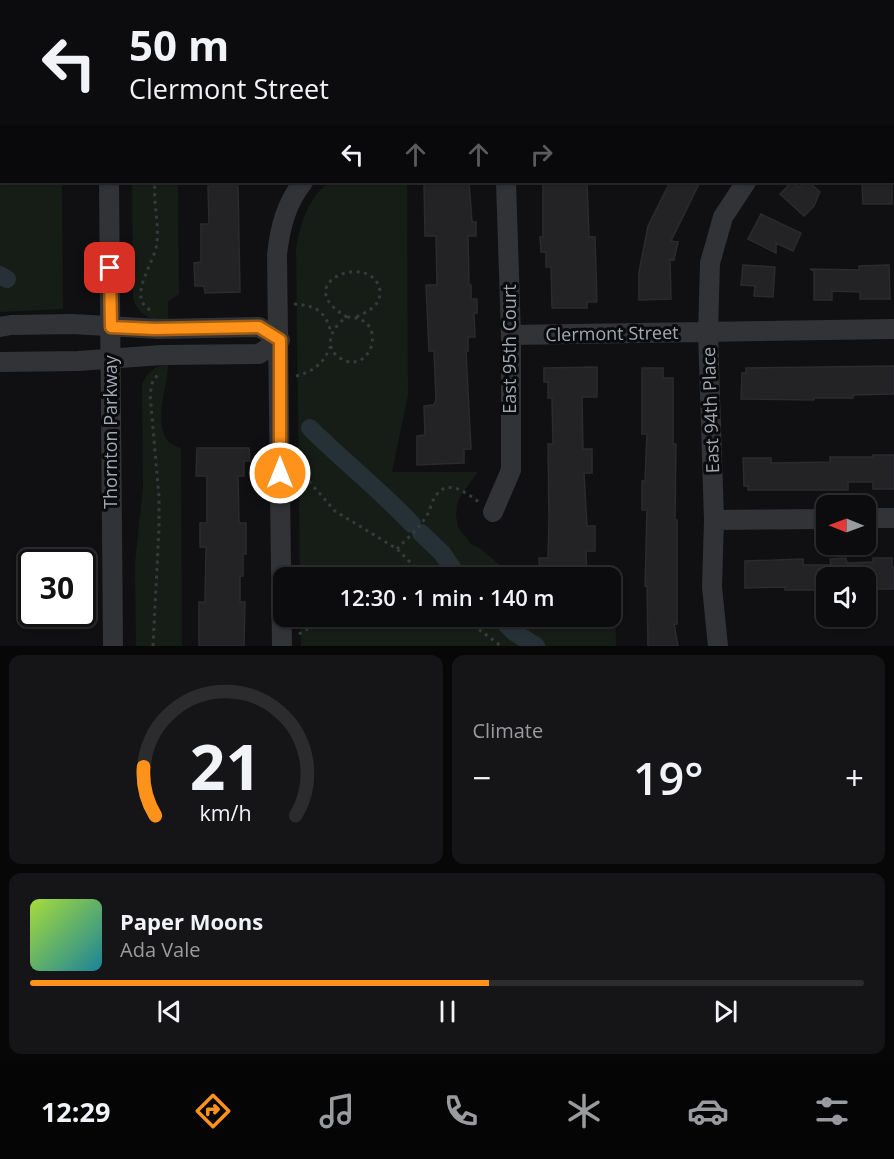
<!DOCTYPE html>
<meta charset="utf-8">
<style>
body{margin:0;font-family:"Open Sans",sans-serif;background:#151517;color:#f1f3f6;height:100vh;display:flex;flex-direction:column;font-size:22px;white-space:nowrap}
*{box-sizing:border-box;margin:0}
p{font-size:20px;color:#9a9b9e}
.icon{flex:none;width:33px;height:33px;fill:none;stroke:currentColor;stroke-width:2;stroke-linecap:round;stroke-linejoin:round}
.map{position:relative;height:646px;overflow:hidden}
.drawer{display:flex;flex-direction:column;gap:9px;padding:9px;background:#070708;flex:1}
.drawer>*{flex:none}
.guide{position:absolute;left:0px;top:0px;width:894px;height:183px;box-shadow:0 2px 4px #0004,0 0 0 2px #2c2c2e;background:#0c0c0e;color:#f1f3f6;overflow:hidden}
.needle{width:39px;rotate:271deg}
.fabs{position:absolute;left:816px;top:495px;display:grid;gap:12px}
.fabs a{display:grid;place-items:center;width:60px;height:60px;border-radius:12px;background:#0c0c0e;box-shadow:0 2px 4px #0004,0 0 0 2px #2c2c2e;font-size:30px}
.speed{position:absolute;left:18px;top:549px;display:flex;gap:12px;font-size:30px;font-weight:700;text-align:center}
.speed>*{display:grid;place-content:center;width:78px;height:78px;border-radius:50%;background:#0c0c0e;box-shadow:0 2px 4px #0004,0 0 0 2px #2c2c2e;line-height:1}
.speed .limit{border:3px solid #111;border-radius:9px;background:#fff;color:#111}
.pin{position:absolute;display:grid;place-items:center;width:51px;height:51px;color:#fff;margin:-26px;border-radius:12px;box-shadow:0 3px 9px #0006}
.me{position:absolute;width:66px;margin:-33px;rotate:0deg;stroke-linejoin:round;filter:drop-shadow(0 0 4px #0008)}
.turn{display:flex;align-items:center;gap:21px;height:126px;padding:0 30px;font-size:27px}
.turn .icon{width:78px;height:78px;stroke-width:2.5}
.turn b{display:block;font-size:42px;line-height:51px}
.lanes{display:flex;align-items:center;height:57px;padding:0 30px;background:#0003;justify-content:center;gap:30px;direction:ltr}
.lanes .off{opacity:.35}
.big{font-size:45px;font-weight:600;line-height:1.1}
.drawer .tile{flex:1;display:flex;flex-direction:column;justify-content:center;gap:9px;min-width:0;padding:0 21px;border-radius:12px;background:#151517}
.drawer .dial{align-items:center;gap:0}
.dial svg{height:156px;overflow:visible;fill:none;stroke:#2c2c2e;stroke-width:7;stroke-linecap:round;text-anchor:middle}
.dial text{fill:#f1f3f6;stroke:none}
.song{display:flex;align-items:center;gap:18px}
.cover{width:72px;height:72px;border-radius:9px;background:linear-gradient(135deg,hsl(80 70% 55%),hsl(190 70% 35%))}
.played{height:6px;border-radius:3px;background:linear-gradient(90deg,#ff921b 55%,#2c2c2e 55%)}
.keys{display:flex;justify-content:space-around;direction:ltr}
.heat{display:flex;justify-content:space-between;align-items:center;font-size:33px;direction:ltr}
.drawer .tiles{flex:1;display:grid;gap:9px;grid-template-columns:1fr 1fr}
.tile:last-child{grid-column:span 2}
.trip{position:absolute;left:273px;top:567px;width:348px;height:60px;border-radius:12px;background:#0c0c0e;box-shadow:0 2px 4px #0004,0 0 0 2px #2c2c2e;font-weight:600;line-height:60px;text-align:center}
.menu{display:flex;height:96px;justify-content:space-around;align-items:center;background:#050506;color:#9a9b9e}
.menu .icon{width:42px;height:42px}
.menu .current{color:#ff921b}
.menu b{font-size:27px;color:#f1f3f6}
.map>svg:first-child{display:block}
.green{fill:#161d16}
.lines{fill:none;stroke-linecap:round;stroke-linejoin:round}
.canal{stroke:#263137;stroke-width:18}
.building{fill:#232326;stroke:#2a2b2e;stroke-width:1.5}
.path{stroke:#373a3e;stroke-width:3;stroke-dasharray:3 4.5;stroke-linecap:butt}
.minor{stroke:#313337;stroke-width:20}
.route-casing{stroke:#a65f12;stroke-width:15}
.route{stroke:#ff921b;stroke-width:10}
.labels{text-anchor:middle;stroke-width:6;stroke-linejoin:round;paint-order:stroke}
.street-label{font-size:18px;fill:#a0a9b4;stroke:#0b0b0d}
</style>
<div class="map">
<svg width="894" height="646" viewBox="0 0 894 646">
<rect width="100%" height="100%" fill="#101012"/>
<!-- green -->
<path class="green" d="M 0,0 L 59,0 L 2,2 L 2,182 L 62,182 L 63,309 L 0,312 Z
M 132,182 L 178,182 L 179,294 L 168,302 L 168,320 C 151,321 138,315 133,298 Z
M 329,182 L 407,182 L 408,395 L 392,472 L 478,472 L 461,495 L 457,504 L 456,515 L 458,527 L 471,544 L 481,549 L 514,577 L 300,577 L 296,249 C 300,224 308,198 329,182 Z
M 168,364 C 168,387 155,413 165,437 C 168,443 175,446 181,448 L 182,646 L 136,646 L 135,563 L 143,487 L 142,384 C 148,372 154,366 168,364 Z
M 611,593 L 615,593 L 616,646 L 301,646 L 300,617 L 610,616 Z"/>
<g class="lines">
<!-- canal -->
<path class="canal" d="M 0,275 L 7,279
M 310,428 C 343,461 380,490 412,524
M 421,533 L 442,553 L 459,578
M 498,616 L 514,632 L 536,646"/>
</g>
<!-- building -->
<path class="building" d="M 424,182 L 469,182 L 472,222 L 476,222 L 476,236 L 468,236 L 469,285 L 471,285 L 471,299 L 477,299 L 477,313 L 474,313 L 475,337 L 468,337 L 468,351 L 466,351 L 471,449 L 464,449 L 464,463 L 417,465 L 417,436 L 425,435 L 424,406 L 434,405 L 436,399 L 434,351 L 429,351 L 426,285 L 437,285 L 436,236 L 425,236 Z
M 543,182 L 587,182 L 589,237 L 595,237 L 597,302 L 587,302 L 587,308 L 552,308 L 551,267 L 546,267 L 546,252 L 541,252 L 540,237 L 543,237 Z
M 670,182 L 700,182 L 671,241 L 678,242 L 674,260 L 670,259 L 671,299 L 639,300 L 639,272 L 648,226 Z
M 792,182 L 799,187 L 805,182 L 809,182 L 820,192 L 814,206 L 804,216 L 780,194 Z
M 862,182 L 892,182 L 892,204 L 863,204 Z
M 208,186 L 238,186 L 240,292 L 205,293 L 204,286 L 195,286 L 194,263 L 201,262 L 201,224 L 209,224 Z
M 761,214 L 801,233 L 793,251 L 776,243 L 776,253 L 748,239 Z
M 743,265 L 775,267 L 773,297 L 754,296 L 755,286 L 741,285 Z
M 889,265 L 890,299 L 860,299 L 860,292 L 832,291 L 832,300 L 814,300 L 814,271 L 810,269 L 859,270 L 859,266 Z
M 894,366 L 894,394 L 853,395 L 853,398 L 814,398 L 814,400 L 741,399 L 742,373 L 746,373 L 746,368 Z
M 597,367 L 597,397 L 582,397 L 583,449 L 592,449 L 592,473 L 584,473 L 587,526 L 595,526 L 595,551 L 586,551 L 587,578 L 540,578 L 539,558 L 548,558 L 549,520 L 548,444 L 553,444 L 552,398 L 548,398 L 548,382 L 544,382 L 544,368 Z
M 642,368 L 663,368 L 663,378 L 673,378 L 673,444 L 676,444 L 675,520 L 677,520 L 677,624 L 674,624 L 678,646 L 648,646 L 647,586 L 645,586 L 647,510 L 642,510 L 642,481 L 645,481 L 647,434 L 642,434 Z
M 197,448 L 249,448 L 250,461 L 244,461 L 244,476 L 238,476 L 239,523 L 246,523 L 246,554 L 243,554 L 243,576 L 240,576 L 240,602 L 245,602 L 244,646 L 199,646 L 199,602 L 205,602 L 206,547 L 200,547 L 200,523 L 207,523 L 207,476 L 196,476 Z
M 873,455 L 894,455 L 894,489 L 873,489 L 873,482 L 848,482 L 848,490 L 748,490 L 748,486 L 744,486 L 743,458 L 771,458 L 771,463 L 830,462 L 830,457 L 873,457 Z
M 846,558 L 847,563 L 873,562 L 873,558 L 892,558 L 892,567 L 894,567 L 894,589 L 873,589 L 873,578 L 815,578 L 815,590 L 785,590 L 785,587 L 745,588 L 745,561 L 803,559 L 803,565 L 831,565 L 830,559 Z"/>
<g class="lines">
<!-- path -->
<path class="path" d="M 145,0 L 145,2
M 294,304 C 315,305 326,311 331,333
M 150,310 C 126,296 156,262 157,242 C 159,222 153,202 155,182
M 347,317 C 286,282 374,250 380,291 C 381,306 367,312 356,317
M 347,317 C 391,317 371,378 340,358 C 322,347 332,326 347,317 Z
M 296,376 C 313,372 324,363 330,347
M 297,473 L 305,477 L 335,511 L 397,549 L 426,578
M 397,549 C 406,539 418,530 425,518 C 430,512 431,503 435,497 C 447,477 466,493 479,502
M 461,616 L 501,646
M 299,634 L 314,625 L 318,616
M 153,646 L 159,528 L 159,497 L 150,394 L 153,380 L 159,374 L 159,372"/>
<!-- minor -->
<path class="minor" d="M 106,0 L 107,2
M 610,0 L 610,2
M 823,0 L 823,2
M 892,137 L 894,137
M 109,182 L 113,646
M 0,327 L 11,325 L 72,324 L 159,329 L 259,327 L 280,340 L 259,354 L 162,355 L 78,361 L 0,362
M 511,335 L 894,329
M 493,512 L 511,470 L 511,335 L 506,182
M 866,518 L 894,518
M 714,520 L 826,519
M 282,646 L 277,255 C 280,227 286,204 303,182
M 718,646 L 712,587 L 714,520 L 708,332 L 710,263 L 723,217 L 746,182"/>
</g>
<g class="lines">
<!-- route casing -->
<g class="route-casing">
<path id="route" d="M 110,268 L 111,327 L 155,329 L 259,327 L 280,340 L 280,473"/>
</g>
<!-- route -->
<use href="#route" class="route"/>
</g>
<g class="labels">
<!-- street labels -->
<g class="street-label">
<text transform="translate(612 334) rotate(-1)" y="6">Clermont Street</text>
<text transform="translate(510 349) rotate(-90)" y="6">East 95th Court</text>
<text transform="translate(711 410) rotate(-92)" y="6">East 94th Place</text>
<text transform="translate(111 432) rotate(-90)" y="6">Thornton Parkway</text>
</g>
</g>
</svg>
<div class="fabs">
<a><svg class="needle" viewBox="-14 -14 28 28"><path d="M0-13l5 13h-10z" fill="#e53935"/><path d="M0 13l5-13h-10z" fill="#9a9b9e"/></svg></a>
<a><svg class="icon" aria-label="sound" viewBox="0 0 24 24"><path d="M4 9h4l5-4v14l-5-4H4zM17 9q2 3 0 6"/></svg></a>
</div>
<div class="speed"><div class="limit">30</div></div>
<div class="pin" style="left:110px;top:268px;background:#d93025"><svg class="icon" aria-label="arrive" viewBox="0 0 24 24"><path d="M6 21V4h12l-3 4 3 4H6"/></svg></div>
<svg class="me" style="left:280px;top:473px" viewBox="-20 -20 40 40"><circle r="17" fill="#ff921b" stroke="#fff" stroke-width="3"/><path d="M0-11L8 9 0 5-8 9z" fill="#fff"/></svg>
<div class="trip">12:30 · 1 min · 140 m</div>
<div class="guide">
<div class="turn"><svg class="icon" aria-label="left" viewBox="0 0 24 24"><path d="M17 20v-9H6M10 6l-5 5 5 5"/></svg><div><b>50 m</b>Clermont Street</div></div>
<div class="lanes"><svg class="icon" aria-label="left" viewBox="0 0 24 24"><path d="M17 20v-9H6M10 6l-5 5 5 5"/></svg><svg class="icon off" aria-label="ahead" viewBox="0 0 24 24"><path d="M12 20V5M6 11l6-6 6 6"/></svg><svg class="icon off" aria-label="ahead" viewBox="0 0 24 24"><path d="M12 20V5M6 11l6-6 6 6"/></svg><svg class="icon off" aria-label="right" viewBox="0 0 24 24"><path d="M7 20v-9h11M14 6l5 5-5 5"/></svg></div>
</div>
</div>
<section class="drawer">
<div class="tiles">
<div class="tile dial"><svg viewBox="0 0 100 80">
<path d="M14 69A42 42 0 1 1 86 69"/>
<path d="M14 69A42 42 0 0 1 8 44" stroke="#ff921b"/>
<text x="50" y="56" font-size="32" font-weight="700">21</text>
<text x="50" y="72" font-size="11">km/h</text>
</svg></div>
<div class="tile"><p>Climate</p>
<div class="heat"><a>−</a><b class="big">19°</b><a>+</a></div>
</div>
<div class="tile">
<div class="song"><i class="cover"></i><div><b>Paper Moons</b><p>Ada Vale</p></div></div>
<div class="played"></div>
<div class="keys"><svg class="icon" aria-label="previous" viewBox="0 0 24 24"><path d="M18 5L8 12l10 7zM5 5v14"/></svg><svg class="icon" aria-label="pause" viewBox="0 0 24 24"><path d="M8 5v14M16 5v14"/></svg><svg class="icon" aria-label="next" viewBox="0 0 24 24"><path d="M6 5l10 7-10 7zM19 5v14"/></svg></div>
</div>
</div>
</section>
<nav class="menu">
<b>12:29</b>
<svg class="icon current" aria-label="directions" viewBox="0 0 24 24"><path d="M12 3l9 9-9 9-9-9zM9 14v-3h6M13 9l2 2-2 2"/></svg>
<svg class="icon" aria-label="music" viewBox="0 0 24 24"><path d="M9 18V5l10-2v13"/><circle cx="6" cy="18" r="3"/><circle cx="16" cy="16" r="3"/></svg>
<svg class="icon" aria-label="phone" viewBox="0 0 24 24"><path d="M5 4h4l2 5-3 2q2 4 5 5l2-3 5 2v4C11 20 4 13 5 4z"/></svg>
<svg class="icon" aria-label="climate" viewBox="0 0 24 24"><path d="M12 3v18M4 7l16 10M4 17L20 7"/></svg>
<svg class="icon" aria-label="car" viewBox="0 0 24 24"><path d="M5 17H2v-5l4-1 3-4h7l3 4 3 1v5h-3M9 17h6M6 11h13"/><circle cx="7" cy="17" r="2"/><circle cx="17" cy="17" r="2"/></svg>
<svg class="icon" aria-label="filters" viewBox="0 0 24 24"><path d="M4 7h16M4 17h16"/><circle cx="9" cy="7" r="2"/><circle cx="15" cy="17" r="2"/></svg>
</nav>
